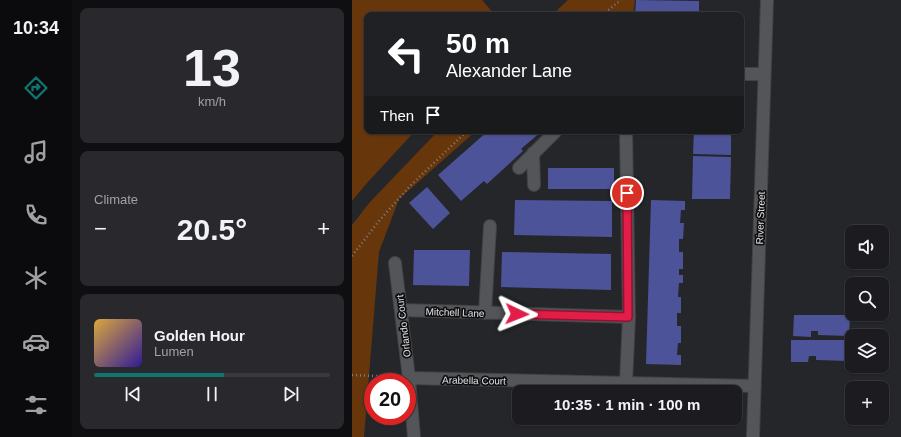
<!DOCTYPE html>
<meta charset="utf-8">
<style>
body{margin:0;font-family:Helvetica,sans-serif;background:#29292d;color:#f1f3f6;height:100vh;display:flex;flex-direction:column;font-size:15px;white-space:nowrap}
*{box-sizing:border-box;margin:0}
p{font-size:13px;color:#a0a1a5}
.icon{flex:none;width:22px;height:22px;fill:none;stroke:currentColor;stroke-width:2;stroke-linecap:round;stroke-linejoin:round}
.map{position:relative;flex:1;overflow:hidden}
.sheet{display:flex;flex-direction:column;gap:8px;padding:8px;background:#0f0f12;width:280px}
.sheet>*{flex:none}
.hud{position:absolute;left:12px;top:12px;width:380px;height:122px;border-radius:8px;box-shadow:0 1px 3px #0004,0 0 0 1px #3a3a3e;background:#202124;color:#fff;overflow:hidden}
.buttons{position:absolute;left:493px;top:225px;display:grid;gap:8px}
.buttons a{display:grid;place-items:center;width:44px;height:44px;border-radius:8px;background:#1c1c20;box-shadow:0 1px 3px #0004,0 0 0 1px #3a3a3e;font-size:20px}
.speed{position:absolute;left:12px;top:373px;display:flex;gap:8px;font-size:20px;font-weight:700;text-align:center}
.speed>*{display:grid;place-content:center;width:52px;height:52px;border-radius:50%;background:#1c1c20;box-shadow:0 1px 3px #0004,0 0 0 1px #3a3a3e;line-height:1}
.speed .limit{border:6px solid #d22;background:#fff;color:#111}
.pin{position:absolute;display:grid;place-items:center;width:34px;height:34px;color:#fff;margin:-17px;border:2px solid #fff;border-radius:50%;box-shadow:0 1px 4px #0007}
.me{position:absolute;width:44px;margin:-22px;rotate:92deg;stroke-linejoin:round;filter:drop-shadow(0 0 3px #0008)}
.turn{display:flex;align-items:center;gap:14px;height:84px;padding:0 16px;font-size:18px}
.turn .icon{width:52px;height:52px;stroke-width:2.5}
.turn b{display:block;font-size:28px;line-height:34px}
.then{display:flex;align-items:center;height:38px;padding:0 16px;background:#0003;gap:8px;font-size:15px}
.big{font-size:30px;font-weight:600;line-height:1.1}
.sheet .widget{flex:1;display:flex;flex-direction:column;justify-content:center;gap:6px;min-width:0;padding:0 14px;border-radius:8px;background:#29292d}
.sheet .dial{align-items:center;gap:0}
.dial b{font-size:52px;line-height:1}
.song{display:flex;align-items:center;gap:12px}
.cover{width:48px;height:48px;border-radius:6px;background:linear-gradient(135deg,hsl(40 70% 55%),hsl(250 70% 35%))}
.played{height:4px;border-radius:2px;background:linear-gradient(90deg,#0f766e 55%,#3a3a3e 55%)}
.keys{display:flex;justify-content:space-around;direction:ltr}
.heat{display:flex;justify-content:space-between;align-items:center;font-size:22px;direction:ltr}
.trip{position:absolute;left:160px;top:385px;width:230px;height:40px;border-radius:8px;background:#1c1c20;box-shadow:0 1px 3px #0004,0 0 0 1px #3a3a3e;font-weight:600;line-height:40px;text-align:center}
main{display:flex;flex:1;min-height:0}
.menu{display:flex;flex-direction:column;width:72px;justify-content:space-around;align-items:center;background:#0b0b0d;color:#a0a1a5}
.menu .icon{width:28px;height:28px}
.menu .selected{color:#0f766e}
.menu b{font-size:18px;color:#f1f3f6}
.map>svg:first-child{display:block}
.green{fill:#67360a}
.building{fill:#4c5398}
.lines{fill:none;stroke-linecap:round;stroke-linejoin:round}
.minor-casing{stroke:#414246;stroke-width:14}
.path{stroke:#7f7f83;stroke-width:2.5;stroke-dasharray:1 3;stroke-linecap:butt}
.minor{stroke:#545559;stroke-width:12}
.route-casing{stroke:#92132f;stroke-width:10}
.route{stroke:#e11d48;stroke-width:7}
.labels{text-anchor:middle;stroke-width:3.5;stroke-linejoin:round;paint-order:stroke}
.street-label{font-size:10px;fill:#e3e3e6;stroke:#0f0f11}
</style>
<main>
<nav class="menu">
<b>10:34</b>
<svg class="icon selected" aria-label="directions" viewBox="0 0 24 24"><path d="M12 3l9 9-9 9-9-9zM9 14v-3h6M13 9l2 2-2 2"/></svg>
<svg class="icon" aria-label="music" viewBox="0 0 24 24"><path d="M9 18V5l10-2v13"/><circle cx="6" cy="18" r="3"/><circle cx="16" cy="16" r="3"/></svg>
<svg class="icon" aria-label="phone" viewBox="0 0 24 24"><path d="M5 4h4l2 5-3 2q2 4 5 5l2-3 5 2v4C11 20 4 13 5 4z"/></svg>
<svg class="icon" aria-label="climate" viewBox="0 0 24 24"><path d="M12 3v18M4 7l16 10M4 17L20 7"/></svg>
<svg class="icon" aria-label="car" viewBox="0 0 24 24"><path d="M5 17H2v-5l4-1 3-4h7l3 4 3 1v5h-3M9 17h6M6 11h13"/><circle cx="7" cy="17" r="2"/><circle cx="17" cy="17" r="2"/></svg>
<svg class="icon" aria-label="filters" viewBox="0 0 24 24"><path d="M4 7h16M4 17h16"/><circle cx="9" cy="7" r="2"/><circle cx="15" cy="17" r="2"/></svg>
</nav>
<section class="sheet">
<div class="widget dial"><b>13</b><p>km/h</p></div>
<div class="widget"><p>Climate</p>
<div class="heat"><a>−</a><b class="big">20.5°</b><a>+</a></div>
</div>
<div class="widget">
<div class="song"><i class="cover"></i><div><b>Golden Hour</b><p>Lumen</p></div></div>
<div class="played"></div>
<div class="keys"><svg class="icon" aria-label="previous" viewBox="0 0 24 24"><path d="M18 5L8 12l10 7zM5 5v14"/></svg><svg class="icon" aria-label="pause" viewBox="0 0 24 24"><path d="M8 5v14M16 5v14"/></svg><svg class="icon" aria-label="next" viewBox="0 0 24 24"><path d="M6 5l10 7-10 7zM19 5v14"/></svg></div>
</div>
</section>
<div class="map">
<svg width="549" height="437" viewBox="0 0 549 437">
<rect width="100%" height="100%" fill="#25262a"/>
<!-- green -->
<path class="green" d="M 0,0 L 130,0 L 143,15 L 15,15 L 15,131 L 63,131 L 15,183 L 0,201 Z
M 216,0 L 283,0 L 281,15 L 200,15 Z
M 86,131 L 124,131 L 47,199 L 27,252 L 12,437 L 0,437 L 0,225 L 18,202 Z"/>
<!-- building -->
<path class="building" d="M 284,0 L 347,1 L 347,15 L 283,15 Z
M 136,131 L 190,131 L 169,149 L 171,151 L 135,184 L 132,181 L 109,201 L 86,175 Z
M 342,131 L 379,131 L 379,155 L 341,154 Z
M 341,156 L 379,157 L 378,199 L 340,199 Z
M 196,168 L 262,168 L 262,189 L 196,189 Z
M 75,187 L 98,213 L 81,229 L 57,203 Z
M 163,200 L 260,201 L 260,237 L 162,235 Z
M 299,200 L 333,201 L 333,210 L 329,210 L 328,223 L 332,223 L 331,239 L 327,239 L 327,252 L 331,252 L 331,269 L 327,269 L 327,275 L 331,275 L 331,283 L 327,283 L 326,297 L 329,297 L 329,313 L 325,313 L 325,326 L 329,326 L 329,343 L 326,343 L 325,355 L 329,355 L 329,365 L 294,364 Z
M 62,250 L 118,250 L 117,286 L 61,285 Z
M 150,252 L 259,254 L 259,290 L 149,287 Z
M 442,315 L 498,315 L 497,336 L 466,335 L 466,331 L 459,331 L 459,337 L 441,336 Z
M 439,340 L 495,340 L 495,361 L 464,360 L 464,356 L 457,356 L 456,362 L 439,362 Z"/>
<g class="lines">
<!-- minor casing -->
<g class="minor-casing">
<path id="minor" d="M 389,74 L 412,74
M 181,153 L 182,185
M 167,168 L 204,131
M 43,263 L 57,378 L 62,437
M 49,310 L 277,317
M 133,313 L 138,226
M 57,378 L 403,386
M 274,383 L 277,317 L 274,131
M 401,437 L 415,0"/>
</g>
<!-- path -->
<path class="path" d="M 250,15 L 269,0
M 0,256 L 27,221 L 58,186 L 115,131
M 0,375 L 45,377"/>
<!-- minor -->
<use href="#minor" class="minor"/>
</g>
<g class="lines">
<!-- route casing -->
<g class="route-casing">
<path id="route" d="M 165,314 L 276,317 L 275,193"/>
</g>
<!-- route -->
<use href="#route" class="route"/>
</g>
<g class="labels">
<!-- street labels -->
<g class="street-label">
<text transform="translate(408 218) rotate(-88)" y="4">River Street</text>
<text transform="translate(103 312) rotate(2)" y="4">Mitchell Lane</text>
<text transform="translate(51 326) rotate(-97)" y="4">Orlando Court</text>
<text transform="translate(122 380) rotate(1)" y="4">Arabella Court</text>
</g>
</g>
</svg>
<div class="buttons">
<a><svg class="icon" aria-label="sound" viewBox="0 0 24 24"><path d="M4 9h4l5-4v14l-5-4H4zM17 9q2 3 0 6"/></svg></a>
<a><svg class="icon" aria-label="search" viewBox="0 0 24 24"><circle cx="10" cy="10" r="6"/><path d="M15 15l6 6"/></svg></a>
<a><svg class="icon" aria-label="layers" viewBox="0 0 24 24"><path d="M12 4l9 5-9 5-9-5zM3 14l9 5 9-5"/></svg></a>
<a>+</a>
</div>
<div class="speed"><div class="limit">20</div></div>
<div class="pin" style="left:275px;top:193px;background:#d93025"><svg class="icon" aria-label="arrive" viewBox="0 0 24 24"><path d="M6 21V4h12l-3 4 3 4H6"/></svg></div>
<svg class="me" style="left:165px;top:314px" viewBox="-20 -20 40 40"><path d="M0-17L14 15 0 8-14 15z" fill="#e11d48" stroke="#fff" stroke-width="4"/></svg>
<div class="trip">10:35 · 1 min · 100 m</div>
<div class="hud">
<div class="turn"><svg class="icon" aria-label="left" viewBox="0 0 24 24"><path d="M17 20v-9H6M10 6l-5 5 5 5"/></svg><div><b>50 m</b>Alexander Lane</div></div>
<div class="then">Then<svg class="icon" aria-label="arrive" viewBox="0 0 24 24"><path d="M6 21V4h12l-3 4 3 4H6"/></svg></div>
</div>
</div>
</main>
